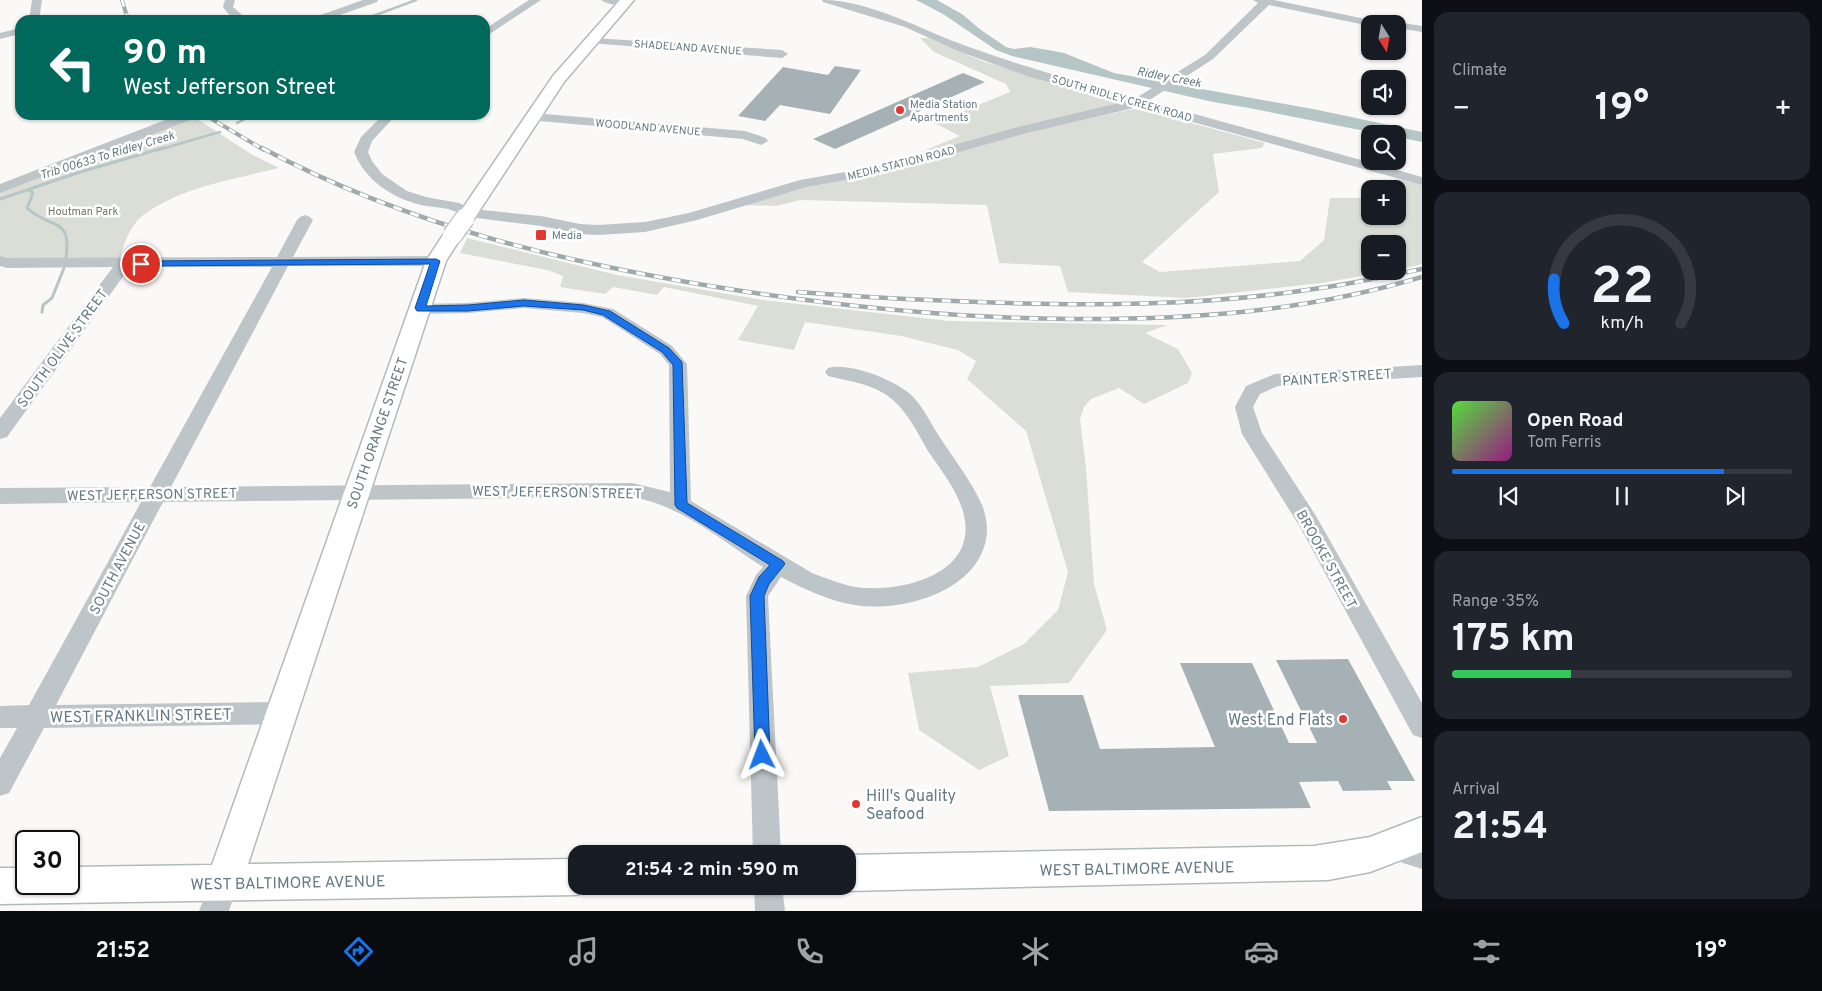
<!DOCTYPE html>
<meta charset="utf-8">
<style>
body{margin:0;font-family:Overpass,sans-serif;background:#20242c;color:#f1f3f6;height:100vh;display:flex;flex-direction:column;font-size:19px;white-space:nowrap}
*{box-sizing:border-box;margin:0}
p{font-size:16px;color:#9ea1a6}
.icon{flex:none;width:28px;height:28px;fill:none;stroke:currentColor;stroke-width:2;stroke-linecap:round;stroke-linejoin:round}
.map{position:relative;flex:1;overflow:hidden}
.panel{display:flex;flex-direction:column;gap:12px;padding:12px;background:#0d0f14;width:400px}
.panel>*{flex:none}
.top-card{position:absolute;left:15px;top:15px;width:475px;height:105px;border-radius:15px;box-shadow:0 1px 4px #0004;background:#00695c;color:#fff;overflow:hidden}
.needle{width:32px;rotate:169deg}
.tools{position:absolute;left:1361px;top:15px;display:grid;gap:10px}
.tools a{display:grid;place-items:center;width:45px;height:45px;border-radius:10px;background:#171b24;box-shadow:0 1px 4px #0004;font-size:25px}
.speed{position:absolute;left:15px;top:830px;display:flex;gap:10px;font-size:25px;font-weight:700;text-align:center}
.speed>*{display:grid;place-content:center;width:65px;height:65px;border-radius:50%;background:#171b24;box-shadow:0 1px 4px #0004;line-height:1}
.speed .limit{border:2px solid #111;border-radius:8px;background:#fff;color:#111}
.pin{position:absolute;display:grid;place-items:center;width:42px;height:42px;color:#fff;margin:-21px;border:2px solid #fff;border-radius:50%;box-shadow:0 1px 5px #0007}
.me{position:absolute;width:55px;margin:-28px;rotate:357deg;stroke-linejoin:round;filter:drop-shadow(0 0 4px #0008)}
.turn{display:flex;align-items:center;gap:18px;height:105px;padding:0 25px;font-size:22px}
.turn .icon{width:65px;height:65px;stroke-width:2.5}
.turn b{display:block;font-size:35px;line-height:42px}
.big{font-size:38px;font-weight:700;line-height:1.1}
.panel .card{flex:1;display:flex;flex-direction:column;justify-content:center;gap:8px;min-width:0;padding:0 18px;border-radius:15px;background:#20242c}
.panel .dial{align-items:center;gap:0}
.dial svg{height:130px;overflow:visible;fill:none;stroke:#363941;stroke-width:7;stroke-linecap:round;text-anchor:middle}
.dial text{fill:#f1f3f6;stroke:none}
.song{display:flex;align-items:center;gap:15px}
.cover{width:60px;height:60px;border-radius:8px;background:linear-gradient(135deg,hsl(110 70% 55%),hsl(310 70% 35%))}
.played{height:5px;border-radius:2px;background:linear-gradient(90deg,#1a73e8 80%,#363941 80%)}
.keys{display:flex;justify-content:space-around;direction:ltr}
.heat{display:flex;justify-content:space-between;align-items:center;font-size:28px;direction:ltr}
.charge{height:8px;border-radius:4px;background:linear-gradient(90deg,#34c759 35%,#363941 0)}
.trip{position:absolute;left:568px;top:845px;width:288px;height:50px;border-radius:15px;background:#171b24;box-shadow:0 1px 4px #0004;font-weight:700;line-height:50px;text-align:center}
.menu{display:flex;height:80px;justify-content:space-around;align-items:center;background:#090b0e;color:#9ea1a6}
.menu .icon{width:35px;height:35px}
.menu .on{color:#1a73e8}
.menu b{font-size:22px;color:#f1f3f6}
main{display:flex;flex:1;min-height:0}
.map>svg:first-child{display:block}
.green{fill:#dbded7}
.water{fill:#b6c6c7}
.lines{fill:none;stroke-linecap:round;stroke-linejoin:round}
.stream-far1{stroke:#b6c6c7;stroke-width:2.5}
.stream{stroke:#b6c6c7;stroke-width:3}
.building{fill:#a5b1b5}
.major-casing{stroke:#b2babc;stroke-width:3}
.minor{fill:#bec5c8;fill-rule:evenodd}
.major{fill:#fff;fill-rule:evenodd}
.rail-far1-casing{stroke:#9ea9ad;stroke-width:4}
.rail-casing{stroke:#9ea9ad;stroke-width:4.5}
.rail-far1{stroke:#fff;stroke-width:2.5;stroke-dasharray:7;stroke-linecap:butt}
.rail{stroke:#fff;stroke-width:3;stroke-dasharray:9;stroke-linecap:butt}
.major-bridge-casing{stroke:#b2babc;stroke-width:21;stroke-linecap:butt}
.major-bridge{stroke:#fff;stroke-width:19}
.route{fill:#1a73e8;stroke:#114b97}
.poi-dot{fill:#e13930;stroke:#fff;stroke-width:2}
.labels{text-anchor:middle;stroke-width:5;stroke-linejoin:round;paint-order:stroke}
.far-street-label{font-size:11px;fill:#657a82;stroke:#fff}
.far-poi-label{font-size:11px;fill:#657a82;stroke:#fff;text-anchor:start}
.far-park-label{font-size:11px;fill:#6c7a64;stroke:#fff}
.far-water-label{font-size:12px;font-style:italic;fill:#60797c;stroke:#fff}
.street-label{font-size:14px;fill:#657a82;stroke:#fff}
.near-street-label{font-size:16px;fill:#657a82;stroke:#fff}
.near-poi-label{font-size:16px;fill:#657a82;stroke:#fff;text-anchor:end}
</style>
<main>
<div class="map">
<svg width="1422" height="911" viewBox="0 0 1422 911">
<rect width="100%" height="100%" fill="#faf9f7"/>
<!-- green -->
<path class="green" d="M 920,38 L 929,38 L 982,61 L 1115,101 L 1118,105 L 889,165 L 960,136 L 934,123 L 1010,92 L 1006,84 L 934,52 Z
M 1133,109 L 1151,112 L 1265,143 L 1262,148 L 1213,154 L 1219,192 L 1142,262 L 1160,272 L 1300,261 L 1324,240 L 1330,198 L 1370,198 L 1370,216 L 1398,216 L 1398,189 L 1390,189 L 1397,179 L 1422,184 L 1422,264 L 1398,270 L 1398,244 L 1370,244 L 1370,271 L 1391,271 L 1321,283 L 1187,298 L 1068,292 L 1060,266 L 999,263 L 987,205 L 801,200 L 776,206 L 742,205 L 812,186 L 886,173 L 1026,132 Z
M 191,115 L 251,154 L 279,168 C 235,179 180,187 142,216 C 130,226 123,246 119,260 L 0,261 L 0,189 Z
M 467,238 L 617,275 L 763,300 L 949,321 L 1168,325 L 1145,333 L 1178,349 L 1192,373 L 1188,383 L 1144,404 L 1119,388 L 1091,399 L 1084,407 L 1080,419 L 1086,468 L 1094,584 L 1107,630 L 1069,683 L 990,686 L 1009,756 L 979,770 L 919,730 L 908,673 L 978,667 L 1024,644 L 1058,610 L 1068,572 L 1026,431 L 967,379 L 976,361 L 958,350 L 901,336 L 805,322 L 794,350 L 738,340 L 758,306 L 664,287 L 657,295 L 613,287 L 605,294 L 560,287 L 563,276 L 547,270 L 460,253 Z"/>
<!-- water -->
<path class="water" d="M 916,0 L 937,0 L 944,4 L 962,14 L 981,30 L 1006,47 L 1014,49 L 1030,47 L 1048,50 L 1064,53 L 1114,73 L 1318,110 L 1422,132 L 1422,142 L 1398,137 L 1398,134 L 1380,134 L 1249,108 L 1213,102 L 1012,56 L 996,50 L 943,14 Z"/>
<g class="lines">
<!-- stream-far1 -->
<path class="stream-far1" d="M 362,20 L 416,0
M 237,123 L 253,115
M 158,150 L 220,132"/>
<!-- stream -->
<path class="stream" d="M 32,189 L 30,191 L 33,193 L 27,208 C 51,230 72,216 66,258
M 0,199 L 80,172 L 163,148
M 42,312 L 43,305 L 52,298 L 64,268"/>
</g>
<!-- building -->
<path class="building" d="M 835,66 L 861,70 L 830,114 L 780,105 L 765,121 L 738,116 L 783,67 L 828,75 Z
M 963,73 L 985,82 L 835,149 L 813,139 Z
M 1348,659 L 1415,781 L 1387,781 L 1392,790 L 1343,791 L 1338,781 L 1299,782 L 1311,808 L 1049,811 L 1018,695 L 1083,695 L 1100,749 L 1215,747 L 1180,663 L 1252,663 L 1289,743 L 1317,743 L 1276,660 Z"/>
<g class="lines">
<!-- major casing -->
<g class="major-casing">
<path id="major" d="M 620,0 L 634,0 L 564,82 L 472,222 L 465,224 L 458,222 L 456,218 L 553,76 Z
M 452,230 L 459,232 L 462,236 L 446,261 L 248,864 L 576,859 L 576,886 L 590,886 L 589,890 L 576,895 L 0,904 L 0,868 L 26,868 L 26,884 L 69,884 L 69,867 L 212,865 L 426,261 L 445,232 Z
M 1422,817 L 1422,852 L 1370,872 L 1328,880 L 846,891 L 835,886 L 846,886 L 846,855 L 1314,846 L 1370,837 Z"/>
</g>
<!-- minor -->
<path class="minor" d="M 32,0 L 42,0 L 39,20 L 29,20 Z
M 225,0 L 235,0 L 233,7 L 248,20 C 235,20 231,18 223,7 Z
M 363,0 L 378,0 L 377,2 L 326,20 L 311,20 L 312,18 Z
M 529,0 L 541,0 L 485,37 L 485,29 Z
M 601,0 L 629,0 L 630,2 C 624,7 607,5 601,0 Z
M 822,0 C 871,0 923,31 969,47 C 1024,67 1080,83 1136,98 L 1205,55 L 1258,3 L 1253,0 L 1274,0 L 1380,22 L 1381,24 L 1370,24 L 1370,26 L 1269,5 L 1213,59 L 1148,101 L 1422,177 L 1422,185 L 1138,107 L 1027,133 L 880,174 L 807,187 L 697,220 L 645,232 L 598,235 L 580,234 L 541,226 L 469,217 C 463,216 457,212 451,210 C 442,207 431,207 421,205 C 392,198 365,180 354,152 L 361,137 L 383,115 L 396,115 L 372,141 L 368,152 L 372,161 L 382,174 L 407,191 L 426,197 L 459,203 L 472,209 L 541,216 L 580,224 L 598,225 L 645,222 L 689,213 L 800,180 L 879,166 L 1018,127 L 1123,102 L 1030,77 L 958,51 L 905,27 L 823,2 Z
M 1398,22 L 1422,26 L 1422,32 L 1398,28 L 1398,24 L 1393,24 Z
M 20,28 L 20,34 L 0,39 L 0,33 Z
M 593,38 L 782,50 L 788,54 L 782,58 L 589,43 L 587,41 L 589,39 Z
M 533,113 L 745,131 L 766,138 L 768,141 L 761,145 L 743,139 L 528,120 L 527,117 L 528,114 Z
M 178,115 L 196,115 L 195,118 L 0,193 L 0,184 Z
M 305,215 L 310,217 L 313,220 L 293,257 L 436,256 L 442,258 L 444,261 L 442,264 L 436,266 L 288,266 L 171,487 L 632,483 L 670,492 L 669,365 L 660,354 L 618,327 L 602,317 L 583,313 L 524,308 L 468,313 L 420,314 L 414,313 L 412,309 L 414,305 L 420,304 L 468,303 L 524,298 L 583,303 L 613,309 L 672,346 L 687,364 L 691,501 L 812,573 C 826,578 840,584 855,587 C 896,593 973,577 965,521 C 962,496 942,472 928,451 C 916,430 906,408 885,394 C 867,383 848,381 828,376 L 825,372 L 828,368 C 850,362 891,379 909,393 C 922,404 930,422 939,436 C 954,459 972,482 983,507 C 985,514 987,522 987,529 C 986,590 903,613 855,605 C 829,601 804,589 781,577 L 768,596 L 781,854 L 753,854 L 746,596 L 756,575 L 763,567 C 722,541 681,505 632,497 L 163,502 L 56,705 L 282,702 L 291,705 L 295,713 L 291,721 L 282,724 L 44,728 L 9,793 L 0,796 L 0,758 L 17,728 L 0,728 L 0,706 L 29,705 L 141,502 L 0,504 L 0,488 L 150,487 L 272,267 L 130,267 L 7,437 L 0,439 L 0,418 L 113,267 L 7,268 L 0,266 L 0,256 L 8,258 L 277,257 L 297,220 L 300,217 Z
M 1422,365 L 1422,377 L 1278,386 L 1260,394 L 1253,407 L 1262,433 L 1316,516 L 1422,703 L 1422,738 L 1413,735 L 1300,527 L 1242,434 L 1235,407 L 1246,386 L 1275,374 Z
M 1394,833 L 1422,841 L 1422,869 L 1384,857 L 1380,847 L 1384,837 Z
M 224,869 L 234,873 L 238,883 L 229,911 L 199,911 L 214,873 Z
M 754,886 L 782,886 L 785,911 L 755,911 Z"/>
<!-- major -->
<use href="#major" class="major"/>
<!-- rail-far1 casing -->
<g class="rail-far1-casing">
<path id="rail-far1" d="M 122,0 L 128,20
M 205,115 L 264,150"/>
</g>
<!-- rail casing -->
<g class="rail-casing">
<path id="rail" d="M 262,148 C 410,227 570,264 735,290 C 845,307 956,318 1068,319 C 1188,320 1306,312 1422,277
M 798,292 C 858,297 919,300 979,302 C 1088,306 1199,306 1307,290 C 1346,285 1384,277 1422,269"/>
</g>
<!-- rail-far1 -->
<use href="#rail-far1" class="rail-far1"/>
<!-- rail -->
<use href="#rail" class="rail"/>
<!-- major-bridge casing -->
<g class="major-bridge-casing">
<path id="major-bridge" d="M 452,236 L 465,218"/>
</g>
<!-- major-bridge -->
<use href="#major-bridge" class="major-bridge"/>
</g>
<!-- route -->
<path class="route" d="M 436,259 L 440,261 L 426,306 L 468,305 L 524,300 L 583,305 L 610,311 L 669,348 L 682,362 L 687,503 L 783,561 L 785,564 L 769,584 L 764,596 L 770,755 L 768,760 L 762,762 L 757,760 L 755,755 L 750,596 L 759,577 L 770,565 L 677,508 L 675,505 L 673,365 L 662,352 L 603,315 L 583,310 L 524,306 L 468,311 L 417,311 L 415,308 L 430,264 L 141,266 L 137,264 L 141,261 Z"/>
<!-- markers -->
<g class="poi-dot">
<circle cx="900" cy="110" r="5"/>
<rect x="535" y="229" width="12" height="12" rx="2.5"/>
<circle cx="1343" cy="719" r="5"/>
<circle cx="856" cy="804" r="5"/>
</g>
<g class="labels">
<!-- far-street labels -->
<g class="far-street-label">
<text transform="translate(688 47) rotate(4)" y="4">SHADELAND AVENUE</text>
<text transform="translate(1122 98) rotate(16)" y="4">SOUTH RIDLEY CREEK ROAD</text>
<text transform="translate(648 127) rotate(5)" y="4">WOODLAND AVENUE</text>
<text transform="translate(901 163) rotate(-14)" y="4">MEDIA STATION ROAD</text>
</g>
<!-- far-poi labels -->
<g class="far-poi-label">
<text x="910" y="108">Media Station<tspan x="910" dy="13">Apartments</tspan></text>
<text x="552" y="239">Media</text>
</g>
<!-- far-park labels -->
<g class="far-park-label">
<text x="83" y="215">Houtman Park</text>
</g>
<!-- far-water labels -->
<g class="far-water-label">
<text transform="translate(1169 77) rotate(11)" y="4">Ridley Creek</text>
<text transform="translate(107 155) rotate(-17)" y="4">Trib 00633 To Ridley Creek</text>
</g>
<!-- street labels -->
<g class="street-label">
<text transform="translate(62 348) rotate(-54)" y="5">SOUTH OLIVE STREET</text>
<text transform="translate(1337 377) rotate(-4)" y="5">PAINTER STREET</text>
<text transform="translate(377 433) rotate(-71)" y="5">SOUTH ORANGE STREET</text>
<text transform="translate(557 492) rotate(1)" y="5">WEST JEFFERSON STREET</text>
<text transform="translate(152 494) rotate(-1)" y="5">WEST JEFFERSON STREET</text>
<text transform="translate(1327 559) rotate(61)" y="5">BROOKE STREET</text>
<text transform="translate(117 568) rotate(-62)" y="5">SOUTH AVENUE</text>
</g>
<!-- near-street labels -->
<g class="near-street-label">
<text transform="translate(141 715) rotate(-1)" y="6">WEST FRANKLIN STREET</text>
<text transform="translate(1137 868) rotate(-1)" y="6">WEST BALTIMORE AVENUE</text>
<text transform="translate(288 882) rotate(-1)" y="6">WEST BALTIMORE AVENUE</text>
</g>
<!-- near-poi labels -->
<g class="near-poi-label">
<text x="1333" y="725">West End Flats</text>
<text x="866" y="801" text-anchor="start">Hill's Quality<tspan x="866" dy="18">Seafood</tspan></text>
</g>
</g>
</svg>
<div class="tools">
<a><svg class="needle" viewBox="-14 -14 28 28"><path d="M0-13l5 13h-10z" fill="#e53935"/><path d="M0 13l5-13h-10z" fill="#9ea1a6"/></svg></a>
<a><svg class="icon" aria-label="sound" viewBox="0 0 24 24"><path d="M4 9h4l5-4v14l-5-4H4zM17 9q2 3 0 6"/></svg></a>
<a><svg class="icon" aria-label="search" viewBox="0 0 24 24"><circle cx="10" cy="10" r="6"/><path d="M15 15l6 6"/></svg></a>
<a>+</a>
<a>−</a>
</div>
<div class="speed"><div class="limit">30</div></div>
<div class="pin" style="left:141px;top:264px;background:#d93025"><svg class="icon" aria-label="arrive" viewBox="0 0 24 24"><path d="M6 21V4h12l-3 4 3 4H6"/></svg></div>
<svg class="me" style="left:762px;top:755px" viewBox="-20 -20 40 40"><path d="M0-17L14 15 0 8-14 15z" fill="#1a73e8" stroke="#fff" stroke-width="4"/></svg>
<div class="trip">21:54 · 2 min · 590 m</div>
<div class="top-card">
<div class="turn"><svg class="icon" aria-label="left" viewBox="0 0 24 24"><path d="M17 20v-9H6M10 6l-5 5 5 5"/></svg><div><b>90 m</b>West Jefferson Street</div></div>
</div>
</div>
<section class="panel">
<div class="card"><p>Climate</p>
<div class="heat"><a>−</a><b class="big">19°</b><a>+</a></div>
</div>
<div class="card dial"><svg viewBox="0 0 100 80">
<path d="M14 69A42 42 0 1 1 86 69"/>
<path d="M14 69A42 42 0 0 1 8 42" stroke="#1a73e8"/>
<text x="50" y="56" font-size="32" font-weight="700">22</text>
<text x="50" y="72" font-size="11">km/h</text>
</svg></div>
<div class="card">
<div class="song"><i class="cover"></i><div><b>Open Road</b><p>Tom Ferris</p></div></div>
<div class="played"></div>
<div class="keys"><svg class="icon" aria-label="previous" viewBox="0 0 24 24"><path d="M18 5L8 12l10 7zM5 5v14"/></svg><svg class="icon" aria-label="pause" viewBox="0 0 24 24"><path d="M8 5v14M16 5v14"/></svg><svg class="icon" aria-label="next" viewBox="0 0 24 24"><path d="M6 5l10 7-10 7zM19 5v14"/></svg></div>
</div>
<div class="card"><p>Range · 35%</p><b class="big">175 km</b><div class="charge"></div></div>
<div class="card"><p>Arrival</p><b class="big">21:54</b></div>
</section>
</main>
<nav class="menu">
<b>21:52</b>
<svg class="icon on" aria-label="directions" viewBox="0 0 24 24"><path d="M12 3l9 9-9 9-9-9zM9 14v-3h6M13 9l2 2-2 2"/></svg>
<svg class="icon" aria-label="music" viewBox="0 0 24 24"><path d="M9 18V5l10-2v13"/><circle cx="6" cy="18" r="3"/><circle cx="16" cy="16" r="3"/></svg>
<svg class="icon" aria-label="phone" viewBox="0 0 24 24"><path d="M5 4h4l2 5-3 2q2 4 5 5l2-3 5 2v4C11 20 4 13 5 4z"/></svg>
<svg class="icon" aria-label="climate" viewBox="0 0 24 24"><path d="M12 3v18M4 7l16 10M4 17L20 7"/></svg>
<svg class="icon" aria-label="car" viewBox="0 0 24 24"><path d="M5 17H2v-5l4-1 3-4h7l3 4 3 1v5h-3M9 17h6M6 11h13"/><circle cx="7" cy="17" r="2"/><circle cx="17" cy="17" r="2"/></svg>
<svg class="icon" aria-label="filters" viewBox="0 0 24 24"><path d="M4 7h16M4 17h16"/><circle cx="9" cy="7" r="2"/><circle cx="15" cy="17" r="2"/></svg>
<b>19°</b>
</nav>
